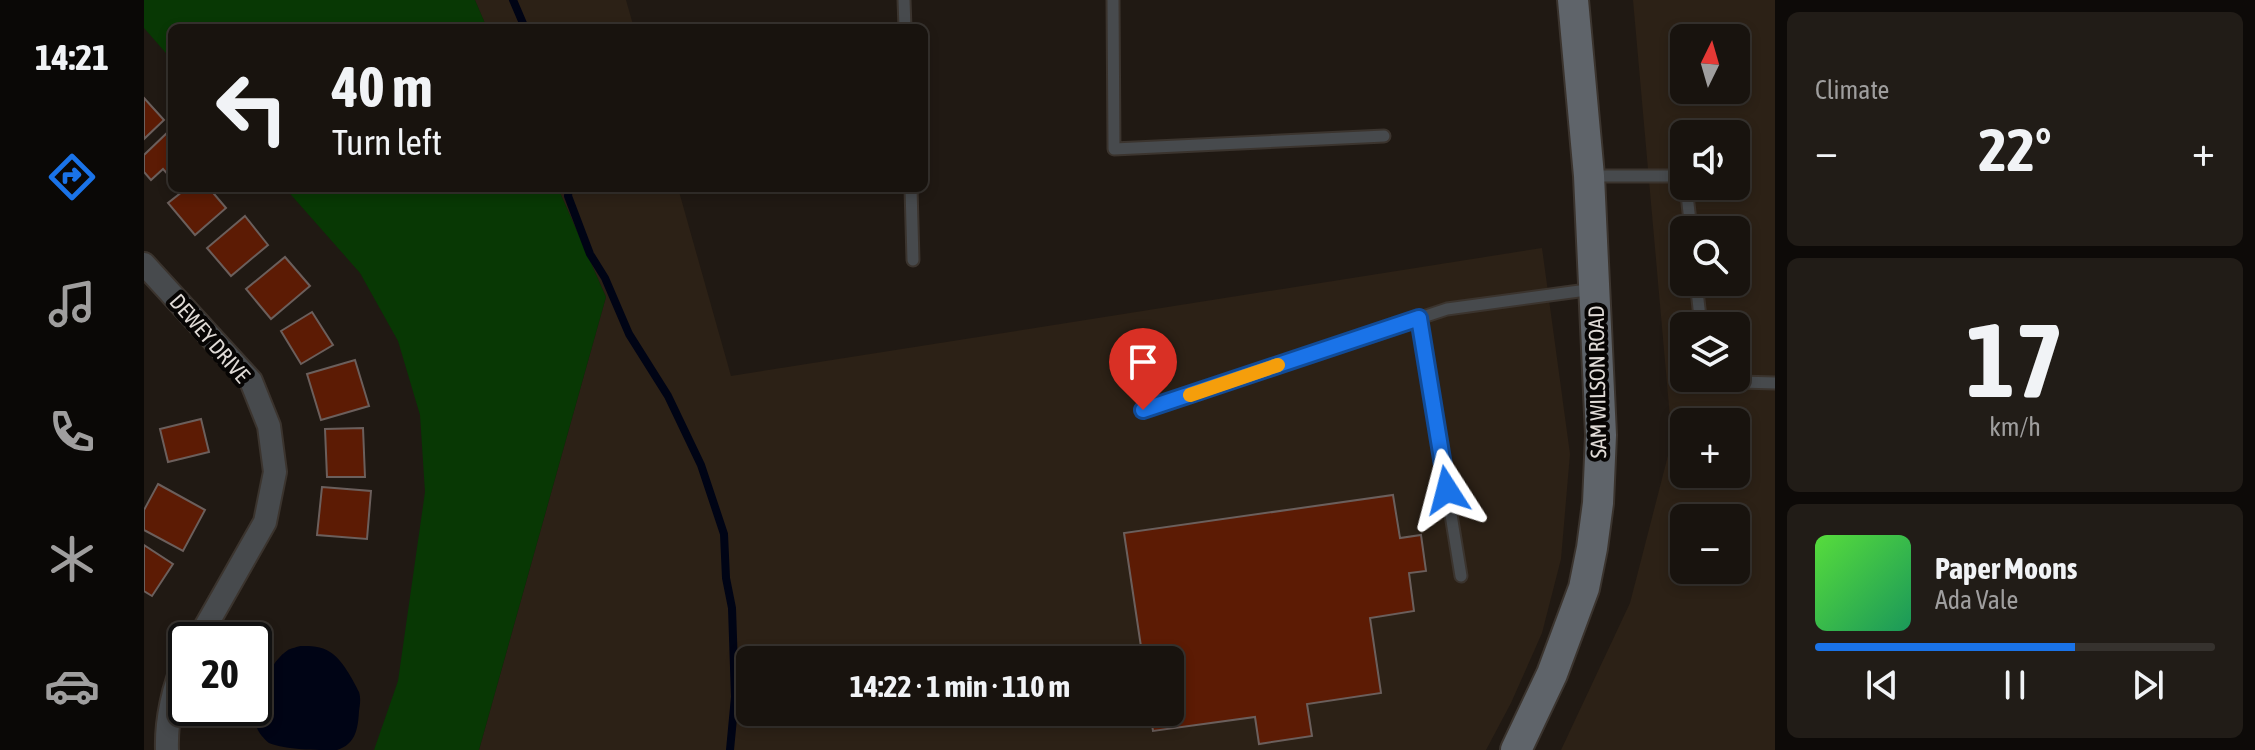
<!DOCTYPE html>
<meta charset="utf-8">
<style>
body{margin:0;font-family:"Asap Condensed",sans-serif;background:#211c17;color:#f1f3f6;height:100vh;display:flex;flex-direction:column;font-size:30px;white-space:nowrap}
*{box-sizing:border-box;margin:0}
p{font-size:26px;color:#9f9e9e}
.icon{flex:none;width:44px;height:44px;fill:none;stroke:currentColor;stroke-width:2;stroke-linecap:round;stroke-linejoin:round}
.map{position:relative;flex:1;overflow:hidden}
.drawer{display:flex;flex-direction:column;gap:12px;padding:12px;background:#0d0a08;width:480px}
.drawer>*{flex:none}
.hud{position:absolute;left:24px;top:24px;width:760px;height:168px;border-radius:12px;box-shadow:0 4px 12px #0003,0 0 0 2px #36322e;background:#18130e;color:#f1f3f6;overflow:hidden}
.needle{width:52px;rotate:5deg}
.tools{position:absolute;left:1526px;top:24px;display:grid;gap:16px}
.tools a{display:grid;place-items:center;width:80px;height:80px;border-radius:12px;background:#18130e;box-shadow:0 4px 12px #0003,0 0 0 2px #36322e;font-size:40px}
.speed{position:absolute;left:24px;top:622px;display:flex;gap:16px;font-size:40px;font-weight:700;text-align:center}
.speed>*{display:grid;place-content:center;width:104px;height:104px;border-radius:50%;background:#18130e;box-shadow:0 4px 12px #0003,0 0 0 2px #36322e;line-height:1}
.speed .limit{border:4px solid #111;border-radius:12px;background:#fff;color:#111}
.pin{position:absolute;display:grid;place-items:center;width:68px;height:68px;color:#fff;margin:-82px -34px;border-radius:50% 50% 50% 0;rotate:-45deg;box-shadow:0 0 8px #0007}
.pin .icon{rotate:45deg}
.me{position:absolute;width:88px;margin:-44px;rotate:351deg;stroke-linejoin:round;filter:drop-shadow(0 0 6px #0008)}
.turn{display:flex;align-items:center;gap:28px;height:168px;padding:0 32px;font-size:36px}
.turn .icon{width:104px;height:104px;stroke-width:2.5}
.turn b{display:block;font-size:56px;line-height:68px}
.big{font-size:60px;font-weight:700;line-height:1.1}
.drawer .widget{flex:1;display:flex;flex-direction:column;justify-content:center;gap:12px;min-width:0;padding:0 28px;border-radius:12px;background:#211c17}
.drawer .dial{align-items:center;gap:0}
.dial b{font-size:104px;line-height:1}
.song{display:flex;align-items:center;gap:24px}
.cover{width:96px;height:96px;border-radius:12px;background:linear-gradient(135deg,hsl(110 70% 55%),hsl(150 70% 35%))}
.played{height:8px;border-radius:4px;background:linear-gradient(90deg,#1a73e8 65%,#36322e 65%)}
.keys{display:flex;justify-content:space-around;direction:ltr}
.heat{display:flex;justify-content:space-between;align-items:center;font-size:44px;direction:ltr}
.trip{position:absolute;left:592px;top:646px;width:448px;height:80px;border-radius:12px;background:#18130e;box-shadow:0 4px 12px #0003,0 0 0 2px #36322e;font-weight:700;line-height:80px;text-align:center}
main{display:flex;flex:1;min-height:0}
.tab-bar{display:flex;flex-direction:column;width:144px;justify-content:space-around;align-items:center;background:#0a0806;color:#9f9e9e}
.tab-bar .icon{width:56px;height:56px}
.tab-bar .on{color:#1a73e8}
.tab-bar b{font-size:36px;color:#f1f3f6}
.map>svg:first-child{display:block}
.built{fill:#2c2116;fill-rule:evenodd}
.green{fill:#083804}
.water{fill:#000415}
.lines{fill:none;stroke-linecap:round;stroke-linejoin:round}
.stream{stroke:#000415;stroke-width:8}
.building{fill:#5c1b04;stroke:#6b5f5c;stroke-width:2}
.lane-casing{stroke:#3b342e;stroke-width:15}
.street-casing{stroke:#3b342e;stroke-width:26}
.secondary-casing{stroke:#3b342e;stroke-width:34}
.lane{stroke:#474a4d;stroke-width:11}
.street{stroke:#474a4d;stroke-width:22}
.secondary{stroke:#5f646a;stroke-width:30}
.route-casing{stroke:#114b97;stroke-width:20}
.route{stroke:#1a73e8;stroke-width:14}
.slow{stroke:#f59e0b;stroke-width:14}
.labels{text-anchor:middle;stroke-width:8;stroke-linejoin:round;paint-order:stroke}
.street-label{font-size:22px;fill:#e0dbd7;stroke:#070504}
</style>
<main>
<nav class="tab-bar">
<b>14:21</b>
<svg class="icon on" aria-label="directions" viewBox="0 0 24 24"><path d="M12 3l9 9-9 9-9-9zM9 14v-3h6M13 9l2 2-2 2"/></svg>
<svg class="icon" aria-label="music" viewBox="0 0 24 24"><path d="M9 18V5l10-2v13"/><circle cx="6" cy="18" r="3"/><circle cx="16" cy="16" r="3"/></svg>
<svg class="icon" aria-label="phone" viewBox="0 0 24 24"><path d="M5 4h4l2 5-3 2q2 4 5 5l2-3 5 2v4C11 20 4 13 5 4z"/></svg>
<svg class="icon" aria-label="climate" viewBox="0 0 24 24"><path d="M12 3v18M4 7l16 10M4 17L20 7"/></svg>
<svg class="icon" aria-label="car" viewBox="0 0 24 24"><path d="M5 17H2v-5l4-1 3-4h7l3 4 3 1v5h-3M9 17h6M6 11h13"/><circle cx="7" cy="17" r="2"/><circle cx="17" cy="17" r="2"/></svg>
</nav>
<div class="map">
<svg width="1631" height="750" viewBox="0 0 1631 750">
<rect width="100%" height="100%" fill="#201913"/>
<!-- built -->
<path class="built" d="M 331,0 L 482,0 L 490,28 L 343,28 Z
M 1489,0 L 1631,0 L 1631,750 L 1417,750 L 1486,603 L 1528,440 ZM 1540,38 L 1592,38 L 1592,90 L 1540,90 ZM 1540,134 L 1592,134 L 1592,186 L 1540,186 ZM 1540,230 L 1592,230 L 1592,282 L 1540,282 ZM 1540,326 L 1592,326 L 1592,378 L 1540,378 ZM 1540,422 L 1592,422 L 1592,474 L 1540,474 ZM 1540,518 L 1592,518 L 1592,570 L 1540,570 Z
M 414,188 L 534,188 L 587,376 L 1398,248 L 1426,454 L 1417,559 L 1398,633 L 1367,703 L 1342,750 L 335,750 L 462,297 ZM 606,660 L 1026,660 L 1026,712 L 606,712 Z"/>
<!-- green -->
<path class="green" d="M 0,0 L 331,0 L 343,28 L 28,28 L 28,60 L 0,28 Z
M 141,188 L 414,188 L 462,297 L 335,750 L 230,750 L 254,681 L 281,492 L 276,415 L 254,341 L 216,273 Z"/>
<!-- water -->
<path class="water" d="M 156,646 C 167,646 177,646 186,652 C 198,659 209,680 215,692 C 217,698 216,705 215,711 C 214,728 212,744 193,750 C 172,750 142,750 125,743 C 120,739 115,733 113,728 C 105,706 125,662 144,650 C 145,649 156,646 156,646 Z"/>
<g class="lines">
<!-- stream -->
<path class="stream" d="M 369,0 L 381,28
M 425,188 L 424,196 L 446,254 L 461,278 L 485,334 L 524,396 L 557,465 L 580,534 L 582,578 L 588,608 L 591,697 L 586,750"/>
</g>
<!-- building -->
<path class="building" d="M 0,98 L 20,120 L 0,139 Z
M 25,131 L 28,134 L 28,179 L 19,169 L 7,180 L 0,172 L 0,155 Z
M 43,188 L 65,188 L 82,208 L 51,235 L 24,203 Z
M 101,216 L 124,245 L 87,276 L 63,248 Z
M 141,257 L 166,286 L 127,319 L 102,289 Z
M 168,312 L 189,345 L 157,364 L 137,331 Z
M 211,360 L 225,406 L 177,420 L 163,374 Z
M 57,419 L 65,452 L 24,462 L 16,429 Z
M 219,428 L 221,477 L 183,477 L 181,429 Z
M 14,484 L 61,510 L 39,551 L 0,530 L 0,510 Z
M 178,487 L 227,491 L 223,539 L 173,535 Z
M 1249,495 L 1256,538 L 1277,535 L 1282,571 L 1265,573 L 1270,611 L 1226,618 L 1237,693 L 1163,704 L 1168,736 L 1115,744 L 1111,717 L 1009,731 L 1006,712 L 1026,712 L 1026,660 L 999,660 L 980,533 Z
M 0,545 L 29,564 L 8,596 L 0,591 Z"/>
<g class="lines">
<!-- lane casing -->
<g class="lane-casing">
<path id="lane" d="M 760,0 L 761,28
M 969,0 L 970,149 L 1240,136
M 1445,176 L 1540,176
M 1542,186 L 1547,230
M 767,188 L 769,260
M 1552,282 L 1557,326
M 1275,318 L 1317,576
M 1562,378 L 1563,381 L 1631,383
M 999,410 L 1303,309 L 1450,289"/>
</g>
<!-- street casing -->
<g class="street-casing">
<path id="street" d="M 0,264 L 107,381 L 125,426 L 131,472 L 121,522 L 54,640
M 23,750 C 22,723 29,684 42,661"/>
</g>
<!-- secondary casing -->
<g class="secondary-casing">
<path id="secondary" d="M 1372,750 L 1408,674 L 1440,588 L 1448,548 L 1454,503 L 1457,435 L 1445,176 L 1429,0"/>
</g>
<!-- lane -->
<use href="#lane" class="lane"/>
<!-- street -->
<use href="#street" class="street"/>
<!-- secondary -->
<use href="#secondary" class="secondary"/>
</g>
<g class="lines">
<!-- route casing -->
<g class="route-casing">
<path id="route" d="M 999,410 L 1275,318 L 1303,490"/>
</g>
<!-- route -->
<use href="#route" class="route"/>
<!-- slow -->
<path class="slow" d="M 1046,395 L 1134,365"/>
</g>
<g class="labels">
<!-- street labels -->
<g class="street-label">
<text transform="translate(66 338) rotate(49)" y="8">DEWEY DRIVE</text>
<text transform="translate(1453 382) rotate(-91)" y="8">SAM WILSON ROAD</text>
</g>
</g>
</svg>
<div class="tools">
<a><svg class="needle" viewBox="-14 -14 28 28"><path d="M0-13l5 13h-10z" fill="#e53935"/><path d="M0 13l5-13h-10z" fill="#9f9e9e"/></svg></a>
<a><svg class="icon" aria-label="sound" viewBox="0 0 24 24"><path d="M4 9h4l5-4v14l-5-4H4zM17 9q2 3 0 6"/></svg></a>
<a><svg class="icon" aria-label="search" viewBox="0 0 24 24"><circle cx="10" cy="10" r="6"/><path d="M15 15l6 6"/></svg></a>
<a><svg class="icon" aria-label="layers" viewBox="0 0 24 24"><path d="M12 4l9 5-9 5-9-5zM3 14l9 5 9-5"/></svg></a>
<a>+</a>
<a>−</a>
</div>
<div class="speed"><div class="limit">20</div></div>
<div class="pin" style="left:999px;top:410px;background:#d93025"><svg class="icon" aria-label="arrive" viewBox="0 0 24 24"><path d="M6 21V4h12l-3 4 3 4H6"/></svg></div>
<svg class="me" style="left:1303px;top:490px" viewBox="-20 -20 40 40"><path d="M0-17L14 15 0 8-14 15z" fill="#1a73e8" stroke="#fff" stroke-width="4"/></svg>
<div class="trip">14:22 · 1 min · 110 m</div>
<div class="hud">
<div class="turn"><svg class="icon" aria-label="left" viewBox="0 0 24 24"><path d="M17 20v-9H6M10 6l-5 5 5 5"/></svg><div><b>40 m</b>Turn left</div></div>
</div>
</div>
<section class="drawer">
<div class="widget"><p>Climate</p>
<div class="heat"><a>−</a><b class="big">22°</b><a>+</a></div>
</div>
<div class="widget dial"><b>17</b><p>km/h</p></div>
<div class="widget">
<div class="song"><i class="cover"></i><div><b>Paper Moons</b><p>Ada Vale</p></div></div>
<div class="played"></div>
<div class="keys"><svg class="icon" aria-label="previous" viewBox="0 0 24 24"><path d="M18 5L8 12l10 7zM5 5v14"/></svg><svg class="icon" aria-label="pause" viewBox="0 0 24 24"><path d="M8 5v14M16 5v14"/></svg><svg class="icon" aria-label="next" viewBox="0 0 24 24"><path d="M6 5l10 7-10 7zM19 5v14"/></svg></div>
</div>
</section>
</main>
